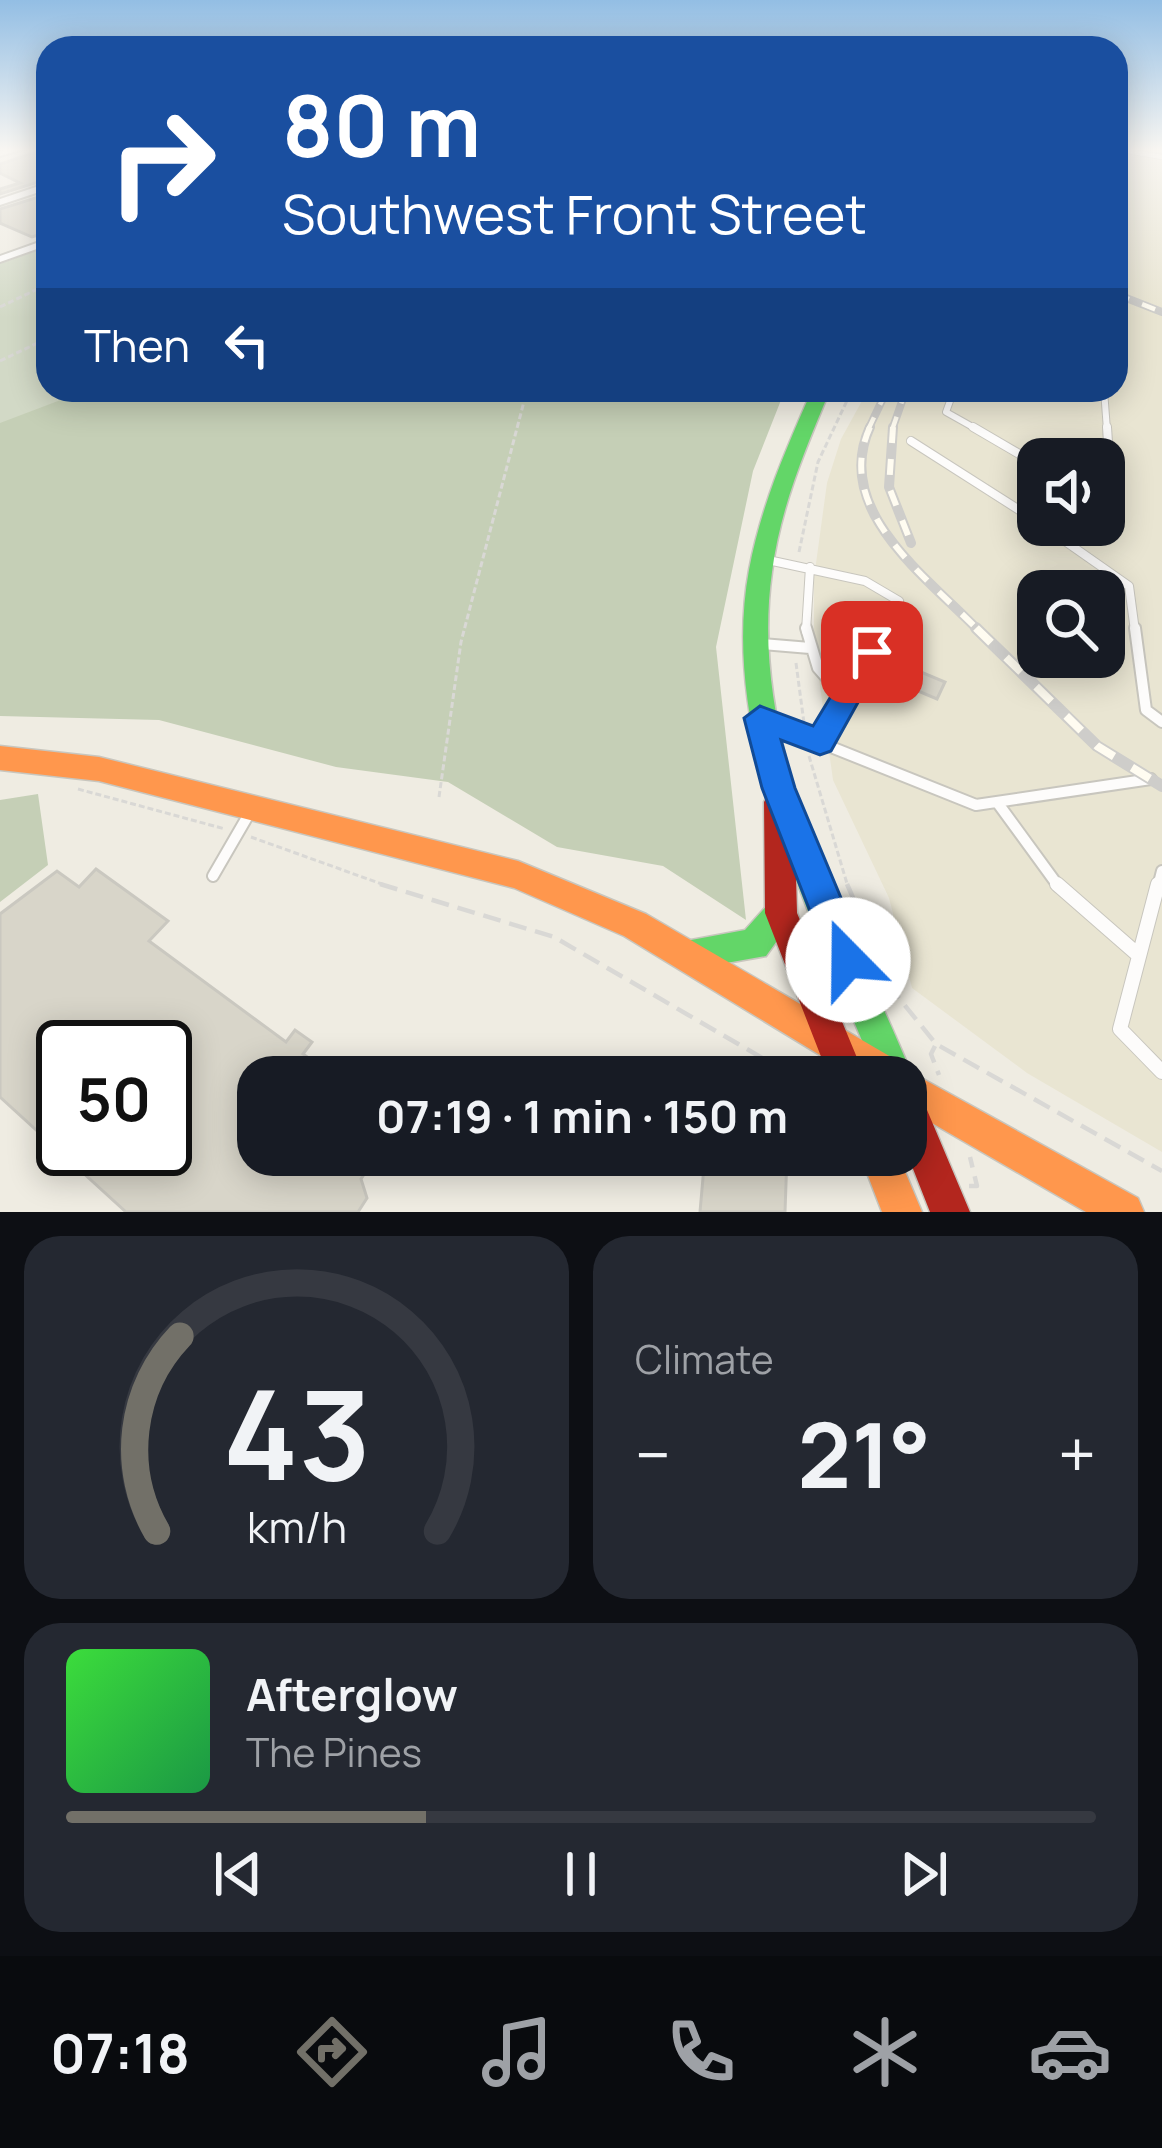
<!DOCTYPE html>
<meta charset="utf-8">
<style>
body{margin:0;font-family:Manrope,sans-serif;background:#242831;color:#f1f3f6;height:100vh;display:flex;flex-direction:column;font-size:45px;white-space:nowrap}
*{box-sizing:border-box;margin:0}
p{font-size:39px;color:#9ea1a6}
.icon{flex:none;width:66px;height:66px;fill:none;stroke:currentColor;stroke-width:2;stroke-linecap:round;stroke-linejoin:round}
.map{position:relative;height:1212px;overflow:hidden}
.panel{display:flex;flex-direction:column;gap:24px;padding:24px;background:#0d0f14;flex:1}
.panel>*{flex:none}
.guide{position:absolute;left:36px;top:36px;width:1092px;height:366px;border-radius:36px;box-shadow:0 6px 30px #0003;background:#1a4fa0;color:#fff;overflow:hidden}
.buttons{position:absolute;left:1017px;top:438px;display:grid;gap:24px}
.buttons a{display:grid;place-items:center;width:108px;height:108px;border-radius:24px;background:#171b24;box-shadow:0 6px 30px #0003;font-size:60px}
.speed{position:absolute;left:36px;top:1020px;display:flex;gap:24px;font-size:60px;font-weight:700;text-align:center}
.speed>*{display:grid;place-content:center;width:156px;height:156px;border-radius:50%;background:#171b24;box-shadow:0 6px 30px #0003;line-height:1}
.speed .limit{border:6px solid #111;border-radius:18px;background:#fff;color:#111}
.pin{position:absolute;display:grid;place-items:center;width:102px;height:102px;color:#fff;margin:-51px;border-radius:24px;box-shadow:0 6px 18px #0006}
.me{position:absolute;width:132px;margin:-66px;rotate:338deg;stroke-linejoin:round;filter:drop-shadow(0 0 9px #0008)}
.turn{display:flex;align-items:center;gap:42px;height:252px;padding:0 48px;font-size:54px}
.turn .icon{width:156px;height:156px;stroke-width:2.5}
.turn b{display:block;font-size:84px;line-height:102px}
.then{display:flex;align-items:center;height:114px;padding:0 48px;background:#0003;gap:24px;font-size:45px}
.big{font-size:90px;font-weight:700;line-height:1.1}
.panel .card{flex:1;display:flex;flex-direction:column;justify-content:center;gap:18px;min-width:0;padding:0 42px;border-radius:36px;background:#242831}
.panel .dial{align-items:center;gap:0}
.dial svg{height:312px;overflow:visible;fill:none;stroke:#363941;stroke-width:7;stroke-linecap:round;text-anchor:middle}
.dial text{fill:#f1f3f6;stroke:none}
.song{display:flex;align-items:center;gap:36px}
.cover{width:144px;height:144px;border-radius:18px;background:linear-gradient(135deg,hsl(120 70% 55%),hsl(140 70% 35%))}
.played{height:12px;border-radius:6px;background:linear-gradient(90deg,#727068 35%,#363941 35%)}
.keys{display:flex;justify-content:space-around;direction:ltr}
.heat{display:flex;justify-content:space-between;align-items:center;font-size:66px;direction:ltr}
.panel .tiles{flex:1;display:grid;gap:24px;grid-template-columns:1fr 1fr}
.card:last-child{grid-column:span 2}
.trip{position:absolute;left:237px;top:1056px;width:690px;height:120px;border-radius:36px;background:#171b24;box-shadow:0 6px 30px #0003;font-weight:700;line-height:120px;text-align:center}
.tabs{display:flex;height:192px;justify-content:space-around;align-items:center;background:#090b0e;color:#9ea1a6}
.tabs .icon{width:84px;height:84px}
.tabs .selected{color:#727068}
.tabs b{font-size:54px;color:#f1f3f6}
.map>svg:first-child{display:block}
.built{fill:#e9e5d2;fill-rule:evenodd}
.green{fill:#d2d9c6}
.forest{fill:#c5cfb6}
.building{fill:#d8d5c9;stroke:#cac8c0;stroke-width:3;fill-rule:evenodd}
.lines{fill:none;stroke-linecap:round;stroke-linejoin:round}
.lane-far4-casing{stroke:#c8c6be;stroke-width:6}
.lane-far3-casing{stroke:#c8c6be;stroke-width:8}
.lane-far2-casing{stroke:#c8c6be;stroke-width:10}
.lane-far1-casing{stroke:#c8c6be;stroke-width:14}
.lane-casing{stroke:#c8c6be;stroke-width:16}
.street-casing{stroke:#c8c6be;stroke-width:4}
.fast-casing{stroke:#c8c6be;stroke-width:3}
.slow-casing{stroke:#c8c6be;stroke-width:3}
.jam-casing{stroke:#c8c6be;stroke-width:3}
.path-far1{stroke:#d9d8d5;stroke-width:3;stroke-dasharray:6 3;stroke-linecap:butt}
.path{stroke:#d9d8d5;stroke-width:4.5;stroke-dasharray:18 9;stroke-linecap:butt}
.lane-far4{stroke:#fdfcfb;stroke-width:4.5}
.lane-far3{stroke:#fdfcfb;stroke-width:6}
.lane-far2{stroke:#fdfcfb;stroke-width:8}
.lane-far1{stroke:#fdfcfb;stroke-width:10}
.lane{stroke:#fdfcfb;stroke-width:14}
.street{fill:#fdfcfb;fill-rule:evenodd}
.fast{fill:#63d668;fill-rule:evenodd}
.slow{fill:#ff974d;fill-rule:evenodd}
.jam{fill:#b3261e;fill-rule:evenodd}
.rail-far2-casing{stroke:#cecdca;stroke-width:8}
.rail-far1-casing{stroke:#cecdca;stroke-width:10}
.rail-casing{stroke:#cecdca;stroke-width:12}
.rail-far2{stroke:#fffcf1;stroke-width:4.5;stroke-dasharray:14;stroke-linecap:butt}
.rail-far1{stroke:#fffcf1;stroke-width:6;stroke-dasharray:16;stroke-linecap:butt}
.rail{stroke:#fffcf1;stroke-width:8;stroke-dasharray:21;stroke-linecap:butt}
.route{fill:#1a73e8;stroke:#114b97;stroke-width:3}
</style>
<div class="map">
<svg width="1162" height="1212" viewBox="0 0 1162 1212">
<rect width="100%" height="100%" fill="#efece2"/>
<!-- built -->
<path class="built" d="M 1116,148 L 1162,148 L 1162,1152 L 1027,1073 L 912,988 L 889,898 L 833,780 L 814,643 L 814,578 L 827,483 L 841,439 L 868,390 L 1116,390 ZM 1038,459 L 1104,459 L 1104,525 L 1038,525 ZM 1038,591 L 1104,591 L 1104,657 L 1038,657 Z"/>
<!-- green -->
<path class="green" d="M 48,246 L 48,390 L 228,390 L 0,483 L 0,264 Z"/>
<!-- forest -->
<path class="forest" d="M 87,390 L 768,390 L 783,395 L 753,471 L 716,647 L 746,920 L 663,866 L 557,847 L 448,782 L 336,767 L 159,720 L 0,716 L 0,423 Z
M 38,794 L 48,865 L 0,902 L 0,800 Z"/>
<!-- building -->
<path class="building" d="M 48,148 L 48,179 L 0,194 L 0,189 L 20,183 L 0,173 L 0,164 Z
M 48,194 L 48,232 L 32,237 L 0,223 L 0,209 Z
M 841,635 L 861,643 L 845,674 L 831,668 L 824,655 Z
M 880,655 L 945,682 L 937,699 L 871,671 Z
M 96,869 L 168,921 L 149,941 L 286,1042 L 295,1030 L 312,1042 L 303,1054 L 335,1077 L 258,1077 L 258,1155 L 377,1155 L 361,1179 L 367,1198 L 358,1212 L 126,1212 L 0,1097 L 0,914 L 57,871 L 79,887 ZM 63,1047 L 165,1047 L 165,1149 L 63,1149 Z
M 705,1155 L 787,1155 L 785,1212 L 700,1212 Z"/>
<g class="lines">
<!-- lane-far4 casing -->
<g class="lane-far4-casing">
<path id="lane-far4" d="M 1116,149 L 1162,157"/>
</g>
<!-- lane-far3 casing -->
<g class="lane-far3-casing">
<path id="lane-far3" d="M 954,390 L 946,412 L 978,430
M 1104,390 L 1107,430"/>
</g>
<!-- lane-far2 casing -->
<g class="lane-far2-casing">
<path id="lane-far2" d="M 973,427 L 1038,465
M 911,441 L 1038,522
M 1104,487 L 1111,488 L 1107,427
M 1042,525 L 1129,586 L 1135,631
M 768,560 L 865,581 L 899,601 L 882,631
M 829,617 L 876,631
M 806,631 L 810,567"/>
</g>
<!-- lane-far1 casing -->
<g class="lane-far1-casing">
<path id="lane-far1" d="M 806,628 L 818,668 L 845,699
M 866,628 L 882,633
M 1135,628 L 1146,710 L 1162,722
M 762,644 L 810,648
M 766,721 L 976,805 L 1151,779
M 820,742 L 884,628
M 997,802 L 1059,887
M 213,876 L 253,807
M 1158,887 L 1162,871"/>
</g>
<!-- lane casing -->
<g class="lane-casing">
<path id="lane" d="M 1057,884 L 1136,953
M 1158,884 L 1120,1029 L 1162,1072"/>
</g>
<!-- street casing -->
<g class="street-casing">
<path id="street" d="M 14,148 L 27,148 L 0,156 L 0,151 Z
M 48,183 L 48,189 L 0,205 L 0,199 Z
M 48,239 L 48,245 L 0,262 L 0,256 Z"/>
</g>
<!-- fast casing -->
<g class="fast-casing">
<path id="fast" d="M 812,390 L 830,390 C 805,450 780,508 772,572 C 747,749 848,920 913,1077 L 906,1091 L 906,1077 L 877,1077 C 816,925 718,738 749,570 C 761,506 786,449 812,390 Z
M 781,898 L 792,902 L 797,913 L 766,956 L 687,970 L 675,965 L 670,954 L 675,943 L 745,930 L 770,902 Z"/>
</g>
<!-- slow casing -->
<g class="slow-casing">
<path id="slow" d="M 0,746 L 99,757 L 518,861 L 646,914 L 903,1064 L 905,1069 L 1138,1198 L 1144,1212 L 1086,1212 L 906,1108 L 906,1077 L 856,1077 L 624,936 L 514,888 L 99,781 L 0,770 Z
M 860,1155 L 898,1155 L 922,1212 L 882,1212 Z"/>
</g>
<!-- jam casing -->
<g class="jam-casing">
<path id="jam" d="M 779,789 L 789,793 L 794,802 L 797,913 L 865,1077 L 829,1077 L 765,913 L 764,802 L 769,793 Z
M 906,1085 L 919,1091 L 970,1212 L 930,1212 L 906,1151 Z"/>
</g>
<!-- path-far1 -->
<path class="path-far1" d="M 0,307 L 48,284
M 0,361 L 48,338
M 799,552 L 818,462 L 852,390
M 796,663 L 804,723
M 809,756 L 848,887
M 78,789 L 225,829
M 439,797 L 461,642 L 527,390
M 251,837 L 390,887"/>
<!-- path -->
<path class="path" d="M 380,884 L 554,937 L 795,1077
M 847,884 L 894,992 L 936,1044 L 1162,1171
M 935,1046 L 931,1054 L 939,1075
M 969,1186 L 977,1186 L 970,1157"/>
<!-- lane-far4 -->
<use href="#lane-far4" class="lane-far4"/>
<!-- lane-far3 -->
<use href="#lane-far3" class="lane-far3"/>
<!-- lane-far2 -->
<use href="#lane-far2" class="lane-far2"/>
<!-- lane-far1 -->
<use href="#lane-far1" class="lane-far1"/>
<!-- lane -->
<use href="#lane" class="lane"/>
<!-- street -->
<use href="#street" class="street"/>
<!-- fast -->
<use href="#fast" class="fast"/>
<!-- slow -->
<use href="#slow" class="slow"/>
<!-- jam -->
<use href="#jam" class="jam"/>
<!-- rail-far2 casing -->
<g class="rail-far2-casing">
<path id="rail-far2" d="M 1116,294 L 1162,312
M 868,430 L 887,390
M 892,430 L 906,390"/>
</g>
<!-- rail-far1 casing -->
<g class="rail-far1-casing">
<path id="rail-far1" d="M 870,427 C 832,510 926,576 979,631
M 893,427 L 889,487 L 911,543"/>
</g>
<!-- rail casing -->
<g class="rail-casing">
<path id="rail" d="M 976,628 L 1097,746 L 1162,786"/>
</g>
<!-- rail-far2 -->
<use href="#rail-far2" class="rail-far2"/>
<!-- rail-far1 -->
<use href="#rail-far1" class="rail-far1"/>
<!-- rail -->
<use href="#rail" class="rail"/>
</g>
<!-- sky -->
<linearGradient id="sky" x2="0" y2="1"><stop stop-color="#93bee4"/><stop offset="0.47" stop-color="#f8f6f2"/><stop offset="1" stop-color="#f8f6f2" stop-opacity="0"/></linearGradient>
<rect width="1162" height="318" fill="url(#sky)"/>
<!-- route -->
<path class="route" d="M 872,642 L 886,652 L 831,751 L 820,755 L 781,740 L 795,788 L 867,960 L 862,973 L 848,978 L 835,973 L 829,960 L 762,788 L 744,718 L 760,706 L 813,726 L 862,645 Z"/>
</svg>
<div class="buttons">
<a><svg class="icon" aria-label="sound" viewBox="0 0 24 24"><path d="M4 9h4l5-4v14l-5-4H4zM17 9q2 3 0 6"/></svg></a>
<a><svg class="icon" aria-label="search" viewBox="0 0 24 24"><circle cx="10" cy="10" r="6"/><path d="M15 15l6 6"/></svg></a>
</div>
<div class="speed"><div class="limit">50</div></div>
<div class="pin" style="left:872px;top:652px;background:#d93025"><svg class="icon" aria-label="arrive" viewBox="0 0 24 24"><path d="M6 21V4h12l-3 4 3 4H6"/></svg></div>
<svg class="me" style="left:848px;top:960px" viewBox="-20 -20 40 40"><circle r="19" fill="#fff"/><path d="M0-13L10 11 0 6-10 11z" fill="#1a73e8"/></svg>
<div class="trip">07:19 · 1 min · 150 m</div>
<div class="guide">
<div class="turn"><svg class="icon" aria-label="right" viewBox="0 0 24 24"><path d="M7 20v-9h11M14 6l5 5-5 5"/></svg><div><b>80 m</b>Southwest Front Street</div></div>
<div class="then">Then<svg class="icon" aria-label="left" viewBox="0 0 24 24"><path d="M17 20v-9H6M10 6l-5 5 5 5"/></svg></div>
</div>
</div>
<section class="panel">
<div class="tiles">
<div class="card dial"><svg viewBox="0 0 100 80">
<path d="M14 69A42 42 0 1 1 86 69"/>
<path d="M14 69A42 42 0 0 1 20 19" stroke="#727068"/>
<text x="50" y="56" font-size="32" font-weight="700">43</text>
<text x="50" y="72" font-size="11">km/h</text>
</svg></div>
<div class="card"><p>Climate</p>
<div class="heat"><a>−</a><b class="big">21°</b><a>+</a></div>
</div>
<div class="card">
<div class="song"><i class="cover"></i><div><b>Afterglow</b><p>The Pines</p></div></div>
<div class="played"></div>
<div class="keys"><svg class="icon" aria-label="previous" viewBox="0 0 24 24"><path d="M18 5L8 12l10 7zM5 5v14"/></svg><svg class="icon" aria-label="pause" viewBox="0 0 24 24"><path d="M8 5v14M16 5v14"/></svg><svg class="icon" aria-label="next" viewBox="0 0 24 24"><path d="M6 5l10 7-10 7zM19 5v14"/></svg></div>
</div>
</div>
</section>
<nav class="tabs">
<b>07:18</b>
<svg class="icon selected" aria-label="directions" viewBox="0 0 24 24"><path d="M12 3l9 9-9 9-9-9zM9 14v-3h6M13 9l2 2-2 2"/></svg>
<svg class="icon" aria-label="music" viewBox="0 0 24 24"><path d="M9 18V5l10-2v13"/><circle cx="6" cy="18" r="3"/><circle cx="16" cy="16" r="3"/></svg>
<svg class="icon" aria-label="phone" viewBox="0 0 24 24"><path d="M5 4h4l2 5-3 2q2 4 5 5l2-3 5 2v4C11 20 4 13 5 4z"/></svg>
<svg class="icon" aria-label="climate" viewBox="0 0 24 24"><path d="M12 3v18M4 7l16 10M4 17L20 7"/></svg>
<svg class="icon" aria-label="car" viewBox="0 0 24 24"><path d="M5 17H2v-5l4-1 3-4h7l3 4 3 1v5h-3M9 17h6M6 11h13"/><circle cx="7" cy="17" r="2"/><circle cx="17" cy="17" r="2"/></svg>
</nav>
